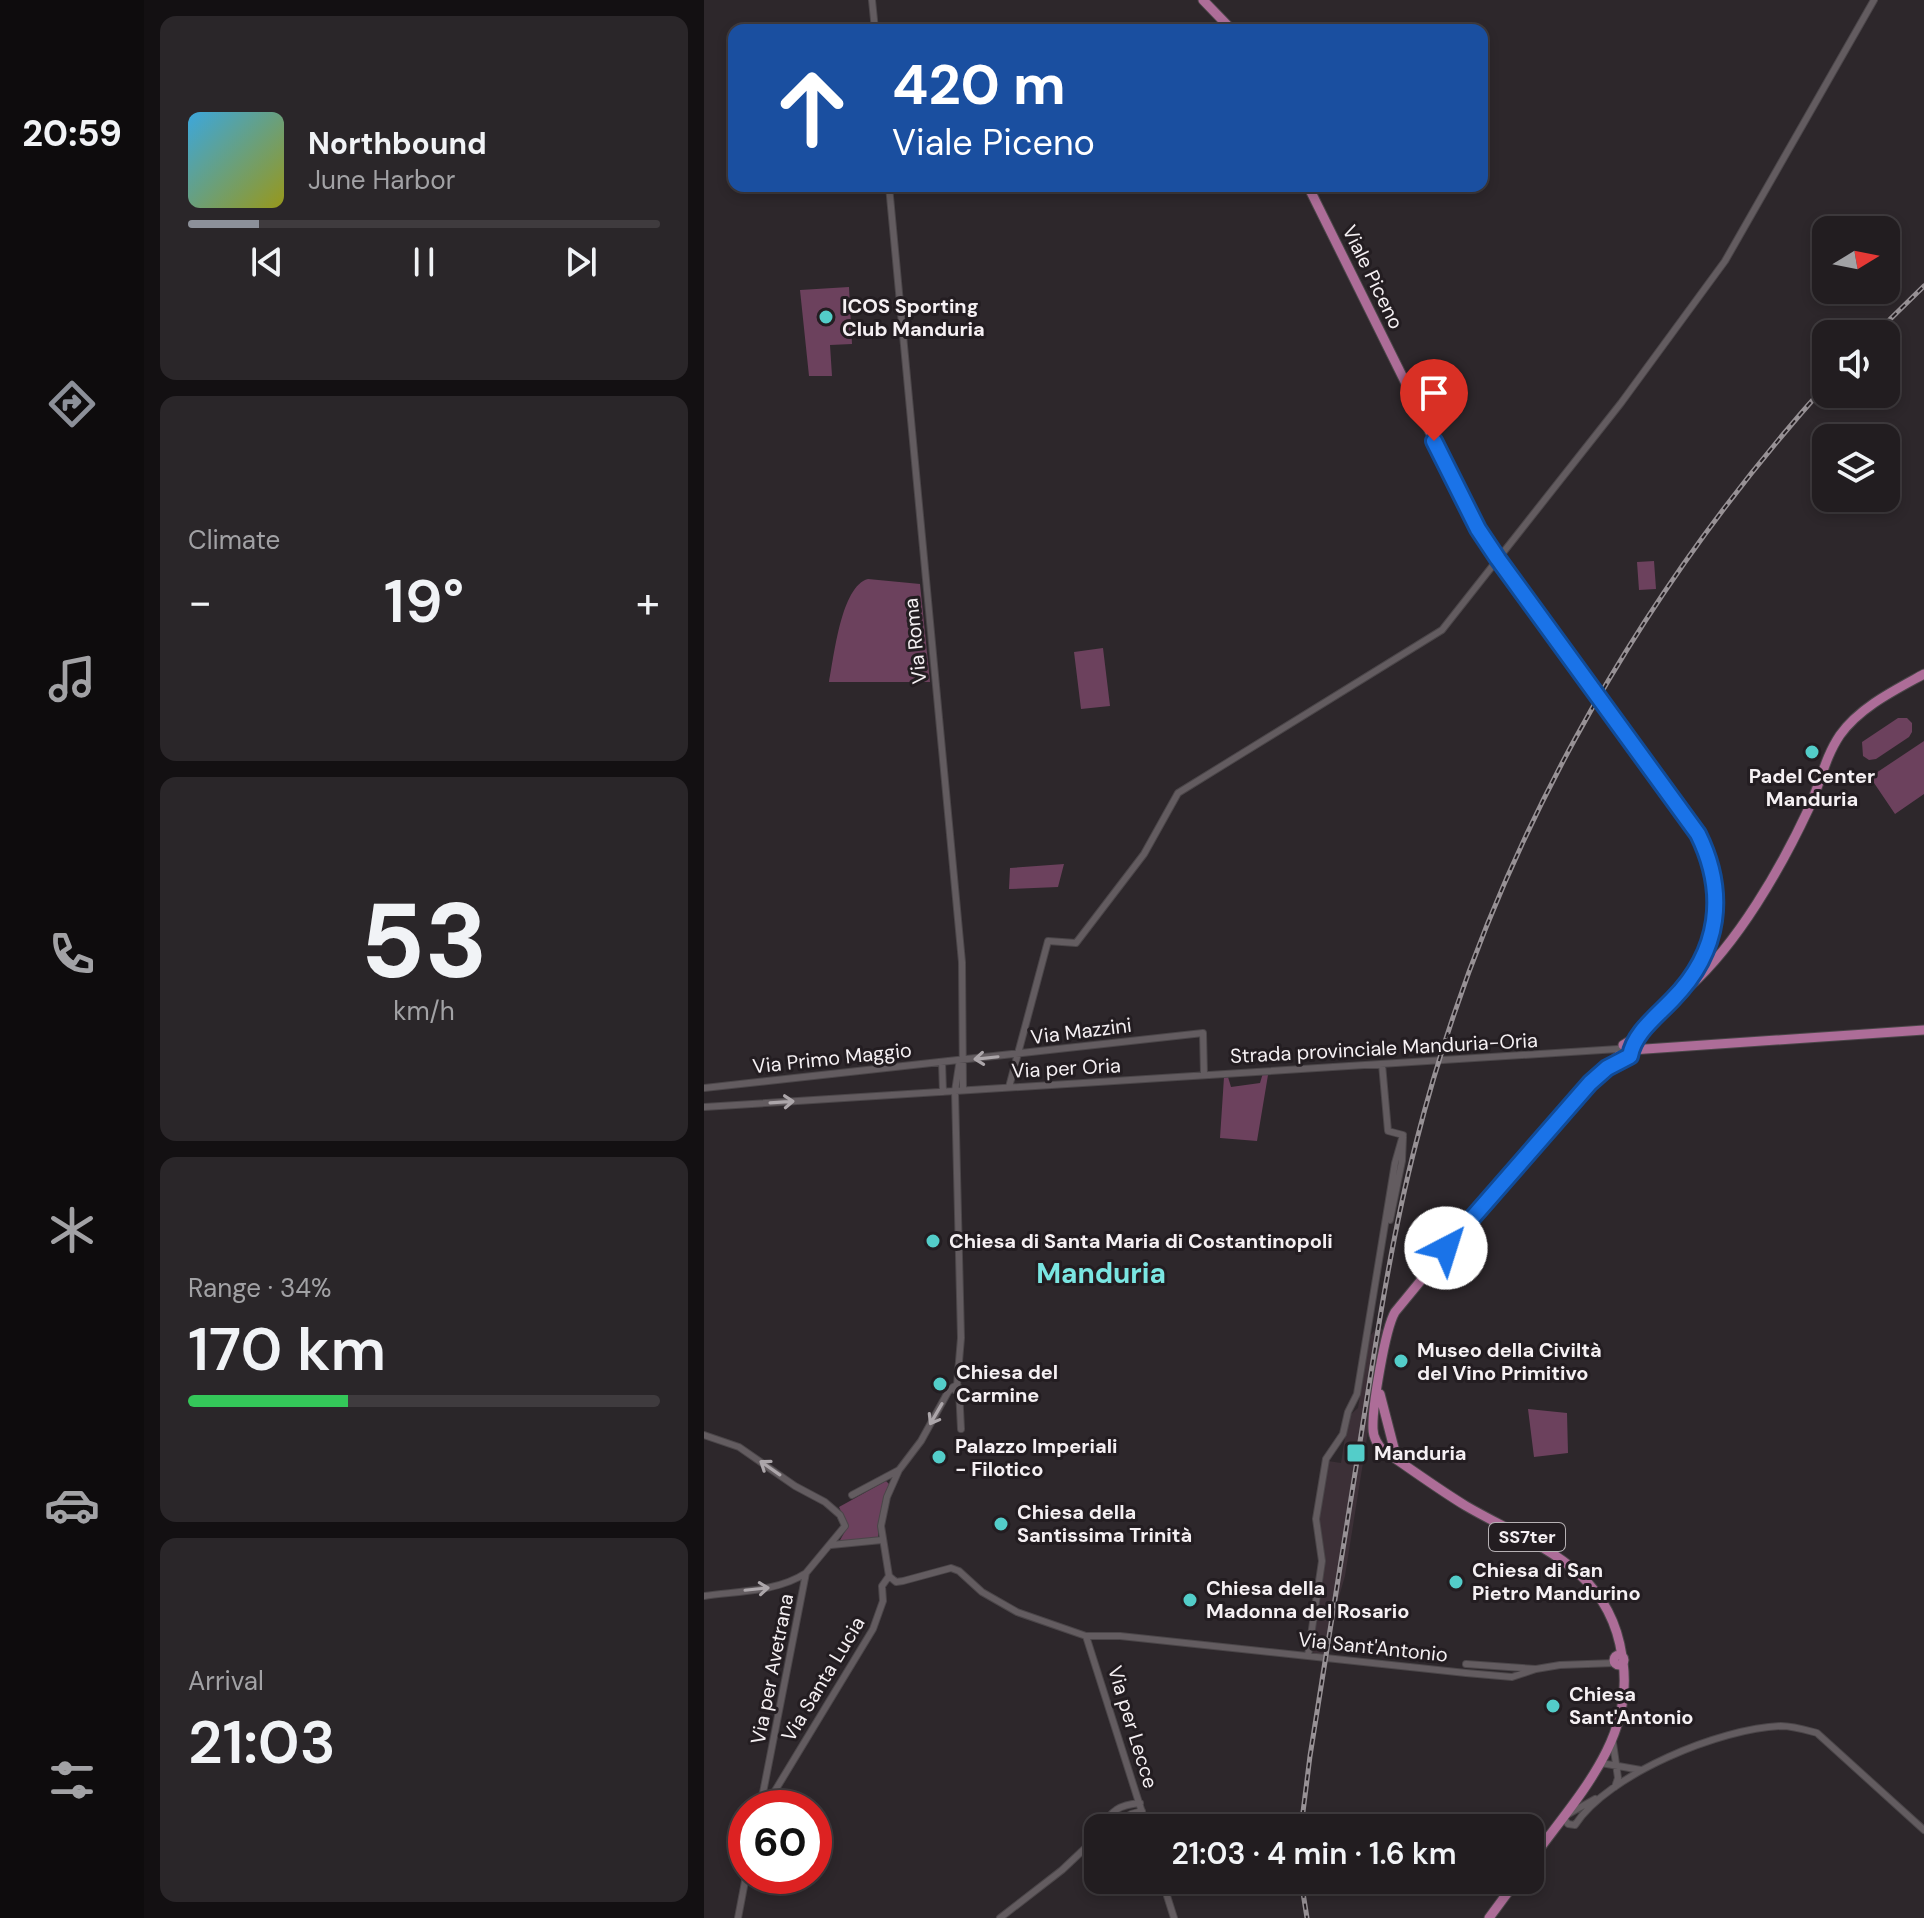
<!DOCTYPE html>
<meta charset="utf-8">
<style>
body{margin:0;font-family:"DM Sans",sans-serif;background:#2a2629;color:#f1f3f6;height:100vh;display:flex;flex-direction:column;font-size:30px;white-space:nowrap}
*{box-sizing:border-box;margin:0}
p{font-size:26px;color:#a2a2a5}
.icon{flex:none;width:44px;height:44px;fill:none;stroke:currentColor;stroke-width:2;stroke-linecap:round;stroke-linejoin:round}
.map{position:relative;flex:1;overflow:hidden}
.drawer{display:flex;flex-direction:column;gap:16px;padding:16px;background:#131012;width:560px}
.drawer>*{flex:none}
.guide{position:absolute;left:24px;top:24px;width:760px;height:168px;border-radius:16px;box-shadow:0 4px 12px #0003,0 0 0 2px #3f3b3e;background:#1a4fa0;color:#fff;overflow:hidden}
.needle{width:52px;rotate:80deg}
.controls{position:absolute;left:1108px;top:216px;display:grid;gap:16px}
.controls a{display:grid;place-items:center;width:88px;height:88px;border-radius:16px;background:#221d20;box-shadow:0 4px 12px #0003,0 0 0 2px #3f3b3e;font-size:40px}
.speed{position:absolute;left:24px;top:1790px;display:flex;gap:16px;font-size:40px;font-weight:700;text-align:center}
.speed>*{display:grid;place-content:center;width:104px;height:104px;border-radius:50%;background:#221d20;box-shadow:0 4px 12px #0003,0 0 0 2px #3f3b3e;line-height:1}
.speed .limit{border:12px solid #d22;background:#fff;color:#111}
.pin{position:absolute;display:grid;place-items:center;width:68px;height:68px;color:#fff;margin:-82px -34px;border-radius:50% 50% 50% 0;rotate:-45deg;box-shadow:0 0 8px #0007}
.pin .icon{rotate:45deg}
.me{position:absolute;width:88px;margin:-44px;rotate:40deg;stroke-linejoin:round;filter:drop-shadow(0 0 6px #0008)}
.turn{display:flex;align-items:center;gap:28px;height:168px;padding:0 32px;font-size:36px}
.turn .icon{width:104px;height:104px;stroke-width:2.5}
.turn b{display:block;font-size:56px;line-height:68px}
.big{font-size:60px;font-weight:600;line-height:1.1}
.drawer .card{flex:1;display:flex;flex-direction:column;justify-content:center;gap:12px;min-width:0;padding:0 28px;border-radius:16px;background:#2a2629}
.drawer .dial{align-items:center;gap:0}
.dial b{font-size:104px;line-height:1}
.song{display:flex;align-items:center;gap:24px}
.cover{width:96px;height:96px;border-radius:12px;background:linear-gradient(135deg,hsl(200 70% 55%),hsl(60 70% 35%))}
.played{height:8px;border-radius:4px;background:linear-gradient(90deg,#8c9099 15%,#3f3b3e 15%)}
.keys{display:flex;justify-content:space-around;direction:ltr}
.heat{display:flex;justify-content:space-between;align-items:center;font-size:44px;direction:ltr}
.charge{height:12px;border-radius:6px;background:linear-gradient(90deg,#34c759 34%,#3f3b3e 0)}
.trip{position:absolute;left:380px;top:1814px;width:460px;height:80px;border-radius:16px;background:#221d20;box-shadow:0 4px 12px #0003,0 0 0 2px #3f3b3e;font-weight:600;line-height:80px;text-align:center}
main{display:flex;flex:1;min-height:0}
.tabs{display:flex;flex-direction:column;width:144px;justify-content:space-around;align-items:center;background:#0e0c0d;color:#a2a2a5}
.tabs .icon{width:56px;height:56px}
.tabs .selected{color:#8c9099}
.tabs b{font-size:36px;color:#f1f3f6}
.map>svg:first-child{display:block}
.built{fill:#3c3037}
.green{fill:#6c415d}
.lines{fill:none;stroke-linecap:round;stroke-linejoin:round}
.minor-casing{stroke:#4b4649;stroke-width:8}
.major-casing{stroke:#4b4649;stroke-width:11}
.minor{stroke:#635c60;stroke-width:6}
.major{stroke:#ad6d98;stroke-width:9}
.rail-casing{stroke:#979195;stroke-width:5}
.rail{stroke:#231d21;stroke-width:2;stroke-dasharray:6;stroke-linecap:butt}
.major-bridge-casing{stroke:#4b4649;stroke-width:11;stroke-linecap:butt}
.major-bridge{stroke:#ad6d98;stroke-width:9}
.oneway{stroke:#aca6aa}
.route-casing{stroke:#114b97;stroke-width:20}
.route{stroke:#1a73e8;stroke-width:14}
.poi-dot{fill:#53cdc9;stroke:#231d21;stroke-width:3}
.labels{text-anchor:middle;stroke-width:6;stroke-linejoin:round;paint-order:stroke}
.shield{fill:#231d21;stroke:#b6b1b4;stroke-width:2}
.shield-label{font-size:18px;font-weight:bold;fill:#f5f0f3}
.street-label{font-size:20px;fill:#f5f0f3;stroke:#231d21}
.poi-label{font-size:20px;font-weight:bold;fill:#f5f0f3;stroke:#231d21;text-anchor:start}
.district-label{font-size:28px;font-weight:bold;fill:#7ae6e2;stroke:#231d21}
</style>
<main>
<nav class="tabs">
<b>20:59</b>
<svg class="icon selected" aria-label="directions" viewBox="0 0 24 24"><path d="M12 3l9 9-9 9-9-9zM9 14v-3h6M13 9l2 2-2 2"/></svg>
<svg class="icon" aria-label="music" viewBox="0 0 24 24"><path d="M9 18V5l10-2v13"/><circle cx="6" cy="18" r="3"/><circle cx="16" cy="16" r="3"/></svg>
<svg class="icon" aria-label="phone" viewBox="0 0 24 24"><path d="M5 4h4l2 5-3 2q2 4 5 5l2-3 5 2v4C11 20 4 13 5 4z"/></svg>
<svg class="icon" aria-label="climate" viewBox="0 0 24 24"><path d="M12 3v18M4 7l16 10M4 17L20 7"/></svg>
<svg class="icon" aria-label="car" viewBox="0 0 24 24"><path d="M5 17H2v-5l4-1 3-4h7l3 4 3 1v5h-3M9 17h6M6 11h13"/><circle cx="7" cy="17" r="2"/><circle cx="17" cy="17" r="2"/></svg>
<svg class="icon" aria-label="filters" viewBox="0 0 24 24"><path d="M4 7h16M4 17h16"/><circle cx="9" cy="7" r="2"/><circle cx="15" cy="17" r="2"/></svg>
</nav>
<section class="drawer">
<div class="card">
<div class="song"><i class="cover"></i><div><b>Northbound</b><p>June Harbor</p></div></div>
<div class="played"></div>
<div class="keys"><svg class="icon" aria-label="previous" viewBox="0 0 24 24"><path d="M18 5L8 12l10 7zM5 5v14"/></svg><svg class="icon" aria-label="pause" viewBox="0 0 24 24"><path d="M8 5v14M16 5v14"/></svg><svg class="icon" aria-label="next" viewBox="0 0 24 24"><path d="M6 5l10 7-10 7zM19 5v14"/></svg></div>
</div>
<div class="card"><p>Climate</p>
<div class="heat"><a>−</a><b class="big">19°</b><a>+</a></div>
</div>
<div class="card dial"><b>53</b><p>km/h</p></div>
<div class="card"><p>Range · 34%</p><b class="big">170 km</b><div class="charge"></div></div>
<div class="card"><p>Arrival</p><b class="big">21:03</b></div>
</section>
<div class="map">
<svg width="1220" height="1918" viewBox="0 0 1220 1918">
<rect width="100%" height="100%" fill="#2d272b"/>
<!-- built -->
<path class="built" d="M 677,1318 L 677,1328 L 680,1331 L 641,1576 L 632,1607 L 620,1681 L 615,1680 L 619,1656 L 607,1652 L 621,1558 L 615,1519 L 624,1461 L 637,1463 L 644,1417 L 654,1408 L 665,1337 L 672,1329 L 673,1319 Z"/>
<!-- green -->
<path class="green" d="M 145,287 L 148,344 L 126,345 L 128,376 L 105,376 L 96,290 Z
M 950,561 L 952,589 L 935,590 L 933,562 Z
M 164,579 L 216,584 L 226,682 L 125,682 C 130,657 137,586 164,579 Z
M 399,648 L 406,706 L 377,709 L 370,652 Z
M 1194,718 L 1203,718 L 1208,723 L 1208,732 L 1205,737 L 1172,759 L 1165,760 L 1159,756 L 1158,742 Z
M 1220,741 L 1220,794 L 1191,814 L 1166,777 Z
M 360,864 L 354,887 L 305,889 L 306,868 Z
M 559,1073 L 564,1075 L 553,1141 L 516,1138 L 520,1077 L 524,1077 L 527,1087 L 556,1083 Z
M 824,1409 L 863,1413 L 864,1453 L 830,1457 Z
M 182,1481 L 186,1485 L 175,1520 L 174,1538 L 135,1542 L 144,1526 L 135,1507 Z"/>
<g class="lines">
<!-- minor casing -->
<g class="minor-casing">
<path id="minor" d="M 168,0 L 171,30
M 185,186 L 258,962 L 259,1090
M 238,1062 L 239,1092
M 678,1064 L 684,1131 L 699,1135
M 305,1087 L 344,941 L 372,943 L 440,854 L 474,793 L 738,630 L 917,403 L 1021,261 L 1170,0
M 0,1088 L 499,1033 L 500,1075
M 0,1107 L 914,1049
M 686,1220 L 698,1161 L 699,1137
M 253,1385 L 257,1338 L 251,1091 L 255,1065 L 259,1060
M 249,1387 L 253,1385 L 255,1388 L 251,1390 L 249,1387 L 244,1392 L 217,1441 L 195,1470 L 183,1497 L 177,1526 L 185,1576 L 192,1582 L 199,1581 L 247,1568 L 255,1571 L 278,1592 L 313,1612 L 382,1636
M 255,1389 L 257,1429
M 0,1435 L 35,1447 L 91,1486 L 121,1502 L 136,1515 L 141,1526 L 102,1573 L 56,1808
M 148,1495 L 195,1470
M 127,1545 L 178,1540
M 0,1596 C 34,1591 73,1592 102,1573
M 382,1636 L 416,1636 L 762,1673 L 808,1677 L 832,1669
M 382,1636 L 443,1828
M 604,1656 L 618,1561 L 612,1519 L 622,1459 L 639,1434 L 644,1412 L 653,1394 L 691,1163 L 699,1135
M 762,1664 L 832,1669 L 856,1665 L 911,1663
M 909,1743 L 914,1778 L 911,1787
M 897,1763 L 937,1770
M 69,1794 L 169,1629 L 179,1601 L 178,1586 L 185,1576
M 891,1799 L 859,1817 L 864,1824 L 871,1825 C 904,1774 1017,1728 1077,1726 C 1089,1726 1102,1730 1113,1733 L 1220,1830
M 399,1828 C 406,1810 416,1805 436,1803
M 405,1828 L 427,1814 L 438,1811
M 458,1880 L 470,1918
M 34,1918 L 42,1876
M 296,1918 L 358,1870 L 394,1836"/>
</g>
<!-- major casing -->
<g class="major-casing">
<path id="major" d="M 499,0 L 528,30
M 604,186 L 774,529 L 794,559 L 892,691
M 898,699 C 918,727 938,755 959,783 C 1008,851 1038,904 984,981 C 970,1002 941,1033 919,1045
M 985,987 C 1034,943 1077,868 1105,808 C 1116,784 1121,757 1136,735 C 1156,707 1191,690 1220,674
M 927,1050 L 1220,1030
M 914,1056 L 886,1083 L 811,1166 L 691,1312 C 681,1329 668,1408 669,1429 C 669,1437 674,1446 680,1451 C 707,1469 734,1489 762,1506 C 829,1545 905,1566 918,1656
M 676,1394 L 691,1452 L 696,1460
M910 1660a5 5 0 1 1 10 0a5 5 0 1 1-10 0Z
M 826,1862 C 869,1801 930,1742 919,1662
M 785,1918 L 813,1880"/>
</g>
<!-- minor -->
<use href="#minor" class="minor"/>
<!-- major -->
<use href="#major" class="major"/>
<!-- rail casing -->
<g class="rail-casing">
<path id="rail" d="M 1171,334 L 1220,286
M 597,1828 L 606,1756 C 624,1645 641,1534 659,1423 C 674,1329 688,1235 712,1143 C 783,861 928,601 1122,385
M 597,1880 L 603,1918"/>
</g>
<!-- rail -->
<use href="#rail" class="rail"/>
<!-- major-bridge casing -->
<g class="major-bridge-casing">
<path id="major-bridge" d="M 892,691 L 898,699"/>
</g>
<!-- major-bridge -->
<use href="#major-bridge" class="major-bridge"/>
</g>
<!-- one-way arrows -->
<defs><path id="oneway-shaft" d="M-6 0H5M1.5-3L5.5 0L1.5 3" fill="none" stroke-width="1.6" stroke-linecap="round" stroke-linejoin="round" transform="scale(2)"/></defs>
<g class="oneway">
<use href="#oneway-shaft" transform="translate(282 1058) rotate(174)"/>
<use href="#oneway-shaft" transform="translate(78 1102) rotate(-4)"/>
<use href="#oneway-shaft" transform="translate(232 1414) rotate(120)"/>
<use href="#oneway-shaft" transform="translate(66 1468) rotate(-145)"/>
<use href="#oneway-shaft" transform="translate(53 1589) rotate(-6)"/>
</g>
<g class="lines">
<!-- route casing -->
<g class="route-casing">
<path id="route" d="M 730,441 L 774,529 L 794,559 L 994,834 C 1023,893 1016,951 969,999 C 952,1017 930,1033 926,1056 L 903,1068 L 886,1083 L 742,1248"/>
</g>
<!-- route -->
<use href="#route" class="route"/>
</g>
<!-- markers -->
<g class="poi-dot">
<circle cx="122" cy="317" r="8"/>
<circle cx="1108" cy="752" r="8"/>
<circle cx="229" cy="1241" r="8"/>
<circle cx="697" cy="1361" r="8"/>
<circle cx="236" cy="1384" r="8"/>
<rect x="642" y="1443" width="20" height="20" rx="4"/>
<circle cx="235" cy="1457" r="8"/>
<circle cx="297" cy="1524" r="8"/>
<circle cx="752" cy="1582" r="8"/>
<circle cx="486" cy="1600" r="8"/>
<circle cx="849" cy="1706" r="8"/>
</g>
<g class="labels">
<!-- shield labels -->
<rect class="shield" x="785" y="1523" width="76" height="28" rx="6"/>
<g class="shield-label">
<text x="823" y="1543">SS7ter</text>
</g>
<!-- street labels -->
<g class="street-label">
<text transform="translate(669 277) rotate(64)" y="7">Viale Piceno</text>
<text transform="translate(211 641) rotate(-96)" y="7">Via Roma</text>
<text transform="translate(377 1031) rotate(-7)" y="7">Via Mazzini</text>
<text transform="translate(680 1048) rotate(-3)" y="7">Strada provinciale Manduria-Oria</text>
<text transform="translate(128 1058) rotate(-6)" y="7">Via Primo Maggio</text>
<text transform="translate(362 1068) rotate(-3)" y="7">Via per Oria</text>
<text transform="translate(669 1647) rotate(6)" y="7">Via Sant'Antonio</text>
<text transform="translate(68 1669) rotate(-79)" y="7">Via per Avetrana</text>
<text transform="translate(119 1679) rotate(-59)" y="7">Via Santa Lucia</text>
<text transform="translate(429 1727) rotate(73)" y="7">Via per Lecce</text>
</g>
<!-- poi labels -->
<g class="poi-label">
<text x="138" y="313">ICOS Sporting<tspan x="138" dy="23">Club Manduria</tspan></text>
<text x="1108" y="783" text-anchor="middle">Padel Center<tspan x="1108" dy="23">Manduria</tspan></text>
<text x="245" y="1248">Chiesa di Santa Maria di Costantinopoli</text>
<text x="713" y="1357">Museo della Civiltà<tspan x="713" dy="23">del Vino Primitivo</tspan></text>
<text x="252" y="1379">Chiesa del<tspan x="252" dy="23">Carmine</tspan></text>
<text x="251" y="1453">Palazzo Imperiali<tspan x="251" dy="23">- Filotico</tspan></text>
<text x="670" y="1460">Manduria</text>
<text x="313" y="1519">Chiesa della<tspan x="313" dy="23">Santissima Trinità</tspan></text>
<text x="768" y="1577">Chiesa di San<tspan x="768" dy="23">Pietro Mandurino</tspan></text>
<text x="502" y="1595">Chiesa della<tspan x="502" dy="23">Madonna del Rosario</tspan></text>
<text x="865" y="1701">Chiesa<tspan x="865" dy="23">Sant'Antonio</tspan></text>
</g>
<!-- district labels -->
<g class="district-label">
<text x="397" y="1283">Manduria</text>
</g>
</g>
</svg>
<div class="controls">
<a><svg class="needle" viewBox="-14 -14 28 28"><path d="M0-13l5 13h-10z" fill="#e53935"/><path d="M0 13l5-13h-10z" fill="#a2a2a5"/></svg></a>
<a><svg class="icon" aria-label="sound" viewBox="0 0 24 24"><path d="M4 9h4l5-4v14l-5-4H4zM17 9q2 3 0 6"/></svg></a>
<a><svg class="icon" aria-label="layers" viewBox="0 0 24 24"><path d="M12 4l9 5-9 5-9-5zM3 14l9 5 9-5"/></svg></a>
</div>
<div class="speed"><div class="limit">60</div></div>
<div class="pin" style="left:730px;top:441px;background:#d93025"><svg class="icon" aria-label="arrive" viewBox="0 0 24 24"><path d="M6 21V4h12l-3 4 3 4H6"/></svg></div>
<svg class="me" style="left:742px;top:1248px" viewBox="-20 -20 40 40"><circle r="19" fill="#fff"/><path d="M0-13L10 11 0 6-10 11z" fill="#1a73e8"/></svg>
<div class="trip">21:03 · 4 min · 1.6 km</div>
<div class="guide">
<div class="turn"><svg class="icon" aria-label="ahead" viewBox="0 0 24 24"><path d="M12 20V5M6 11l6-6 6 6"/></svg><div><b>420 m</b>Viale Piceno</div></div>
</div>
</div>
</main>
